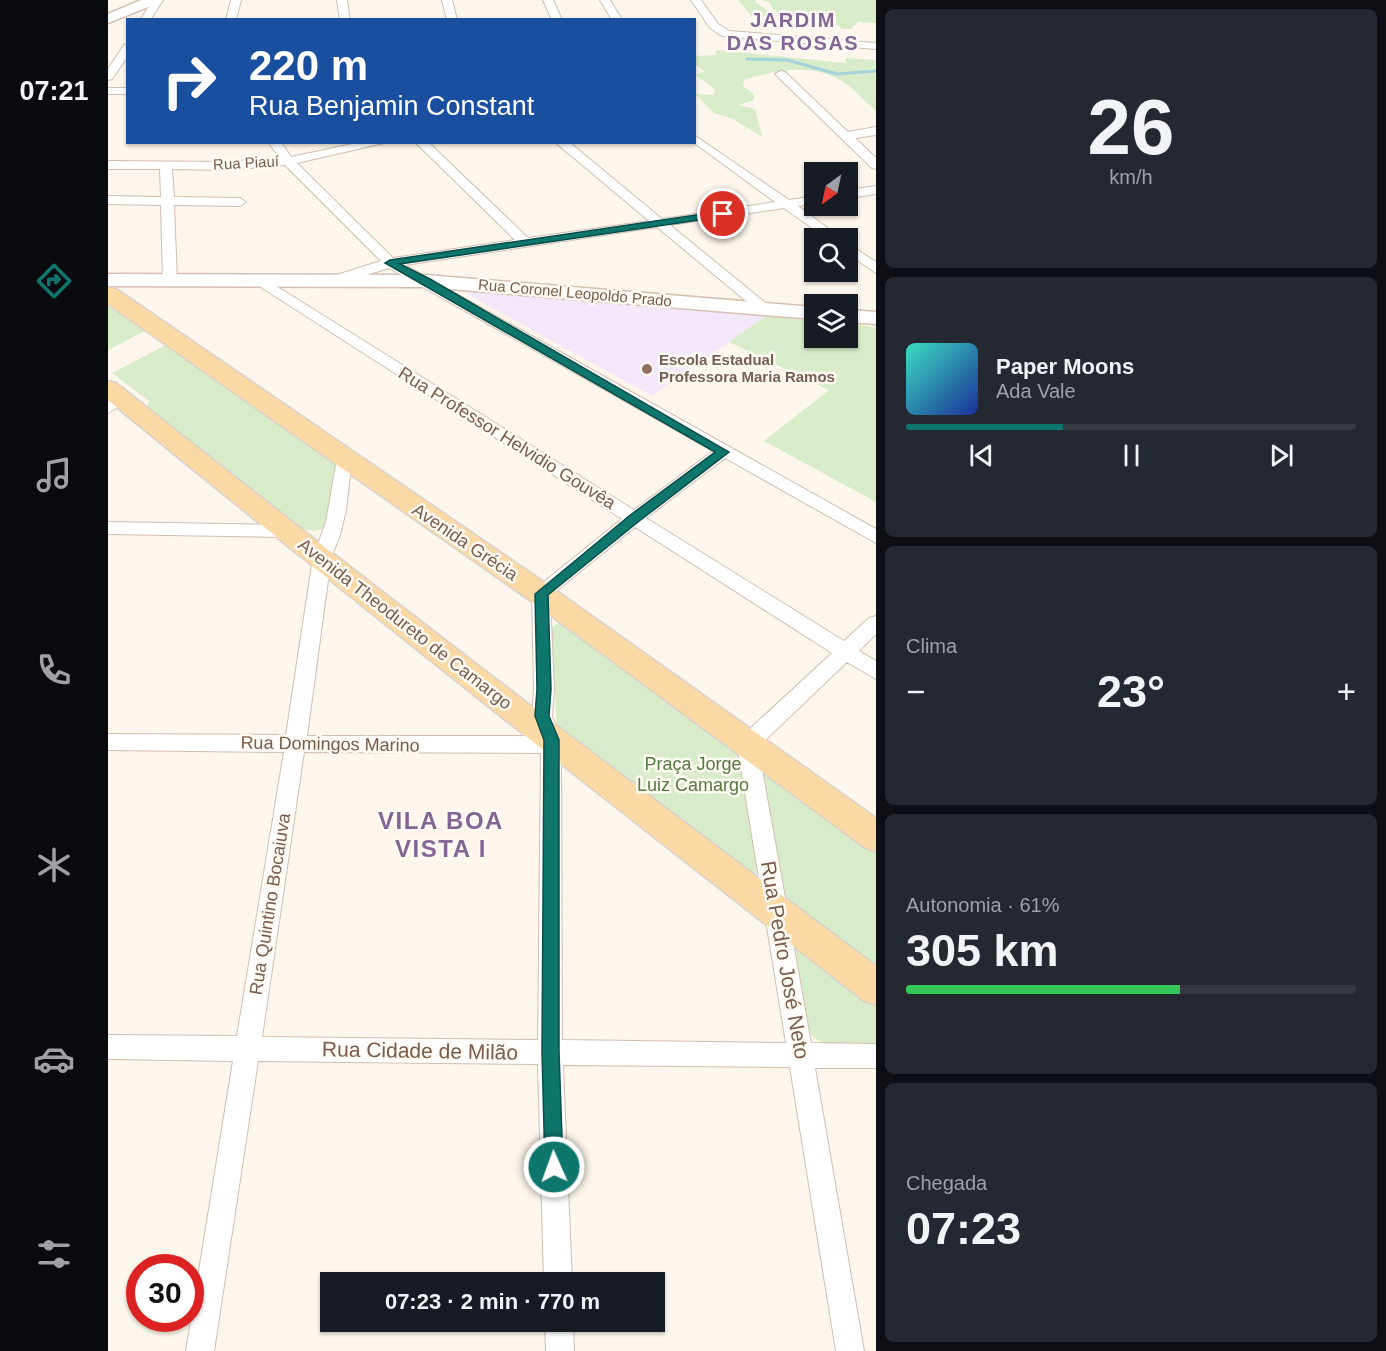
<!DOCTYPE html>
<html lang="pt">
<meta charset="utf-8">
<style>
body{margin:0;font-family:Arial,sans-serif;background:#242831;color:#f1f3f6;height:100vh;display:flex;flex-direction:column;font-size:22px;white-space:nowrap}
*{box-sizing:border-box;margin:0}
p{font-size:20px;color:#9ea1a6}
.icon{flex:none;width:33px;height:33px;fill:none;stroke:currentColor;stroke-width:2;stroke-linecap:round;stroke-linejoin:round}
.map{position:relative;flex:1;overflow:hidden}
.panel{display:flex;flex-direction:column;gap:9px;padding:9px;background:#0d0f14;width:510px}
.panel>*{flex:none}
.top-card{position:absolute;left:18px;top:18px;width:570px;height:126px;border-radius:0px;box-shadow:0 2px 4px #0004;background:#1a4fa0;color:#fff;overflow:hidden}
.needle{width:39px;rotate:213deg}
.tools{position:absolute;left:696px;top:162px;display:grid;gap:12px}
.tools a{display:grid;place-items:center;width:54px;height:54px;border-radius:0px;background:#171b24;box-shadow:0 2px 4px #0004;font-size:30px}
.speed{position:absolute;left:18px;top:1254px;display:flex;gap:12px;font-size:30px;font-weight:700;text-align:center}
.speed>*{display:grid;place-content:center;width:78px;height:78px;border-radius:50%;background:#171b24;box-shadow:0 2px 4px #0004;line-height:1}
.speed .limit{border:9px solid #d22;background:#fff;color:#111}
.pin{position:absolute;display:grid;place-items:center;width:51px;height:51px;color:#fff;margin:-26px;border:3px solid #fff;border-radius:50%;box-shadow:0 2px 6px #0007}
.me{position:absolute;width:66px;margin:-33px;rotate:358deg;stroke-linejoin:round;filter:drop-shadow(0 0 4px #0008)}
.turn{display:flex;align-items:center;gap:21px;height:126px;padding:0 24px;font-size:27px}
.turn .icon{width:78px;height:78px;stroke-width:2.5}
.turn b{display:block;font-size:42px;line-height:51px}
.big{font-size:45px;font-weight:700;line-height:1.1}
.panel .tile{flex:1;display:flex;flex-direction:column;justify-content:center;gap:9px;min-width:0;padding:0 21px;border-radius:9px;background:#242831}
.panel .dial{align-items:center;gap:0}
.dial b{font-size:78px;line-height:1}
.song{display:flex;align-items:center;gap:18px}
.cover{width:72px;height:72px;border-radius:9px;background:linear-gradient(135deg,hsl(170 70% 55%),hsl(230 70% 35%))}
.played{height:6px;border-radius:3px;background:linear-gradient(90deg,#0f766e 35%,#363941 35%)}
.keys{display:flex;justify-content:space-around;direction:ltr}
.heat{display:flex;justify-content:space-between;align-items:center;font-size:33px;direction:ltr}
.charge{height:9px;border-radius:4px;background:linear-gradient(90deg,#34c759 61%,#363941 0)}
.trip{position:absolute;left:212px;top:1272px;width:345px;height:60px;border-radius:0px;background:#171b24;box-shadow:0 2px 4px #0004;font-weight:700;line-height:60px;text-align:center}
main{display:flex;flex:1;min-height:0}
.tab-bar{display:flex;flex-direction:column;width:108px;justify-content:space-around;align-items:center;background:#090b0e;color:#9ea1a6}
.tab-bar .icon{width:42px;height:42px}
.tab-bar .on{color:#0f766e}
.tab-bar b{font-size:27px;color:#f1f3f6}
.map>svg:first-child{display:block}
.education{fill:#f3e8fa}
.green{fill:#d8ecc9}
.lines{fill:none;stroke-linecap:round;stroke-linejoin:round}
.stream{stroke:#a5d3da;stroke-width:3}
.street-casing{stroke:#d1beb0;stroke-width:2}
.secondary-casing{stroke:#d6c0b0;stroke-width:3}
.primary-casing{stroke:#dad1cd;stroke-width:3}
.street{fill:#fff;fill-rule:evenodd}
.secondary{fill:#fff;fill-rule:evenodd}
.primary{fill:#fbd9a5;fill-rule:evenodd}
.route{fill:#0f766e;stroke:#0a4d48;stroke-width:1.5}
.education-dot{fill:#8d6e63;stroke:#fffaf3;stroke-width:2}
.labels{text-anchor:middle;stroke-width:5;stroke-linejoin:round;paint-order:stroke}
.far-street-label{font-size:15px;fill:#7a5c4d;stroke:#fffaf3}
.far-education-label{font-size:15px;font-weight:bold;fill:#785e54;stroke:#fffaf3;text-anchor:start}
.street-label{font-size:18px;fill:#7a5c4d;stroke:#fffaf3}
.park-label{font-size:18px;fill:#537a41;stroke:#fffaf3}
.far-district-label{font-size:20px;font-weight:bold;letter-spacing:1.5px;fill:#846695;stroke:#fffaf3}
.near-street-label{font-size:21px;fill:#7a5c4d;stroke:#fffaf3}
.district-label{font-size:24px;font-weight:bold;letter-spacing:1.5px;fill:#846695;stroke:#fffaf3}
</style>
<main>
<nav class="tab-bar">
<b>07:21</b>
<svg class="icon on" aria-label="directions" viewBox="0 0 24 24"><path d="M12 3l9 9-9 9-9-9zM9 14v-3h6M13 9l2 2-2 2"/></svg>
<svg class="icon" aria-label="music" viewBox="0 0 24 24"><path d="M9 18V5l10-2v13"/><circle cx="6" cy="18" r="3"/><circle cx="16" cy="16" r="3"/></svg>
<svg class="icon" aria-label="phone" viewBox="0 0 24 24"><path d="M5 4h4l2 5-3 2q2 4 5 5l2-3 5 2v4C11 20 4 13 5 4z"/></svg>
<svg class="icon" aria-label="climate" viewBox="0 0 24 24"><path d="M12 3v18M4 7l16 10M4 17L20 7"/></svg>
<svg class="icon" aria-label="car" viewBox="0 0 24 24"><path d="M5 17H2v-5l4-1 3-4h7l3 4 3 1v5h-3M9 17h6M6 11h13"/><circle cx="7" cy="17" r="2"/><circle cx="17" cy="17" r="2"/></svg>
<svg class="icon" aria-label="filters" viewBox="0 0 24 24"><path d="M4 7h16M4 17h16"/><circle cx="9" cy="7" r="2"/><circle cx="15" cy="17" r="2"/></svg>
</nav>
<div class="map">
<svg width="768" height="1351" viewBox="0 0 768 1351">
<rect width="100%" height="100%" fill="#fdf6ec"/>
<!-- education -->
<path class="education" d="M 364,291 L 658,316 L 544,396 L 359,294 Z"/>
<!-- green -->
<path class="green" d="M 630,0 L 648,0 L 647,2 L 669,17 L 643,16 Z
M 653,0 L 768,0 L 768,23 L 750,22 L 743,29 L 734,29 L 720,17 L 714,15 C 696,15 670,24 661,2 Z
M 609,50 L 738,63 L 738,58 L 767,60 L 768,111 C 757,101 745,87 732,80 C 702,63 667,70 636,80 L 635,86 L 646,94 L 646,100 L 631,105 L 647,109 L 654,137 L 625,119 L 606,113 L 587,94 L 606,95 L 607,89 L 587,75 L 596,71 L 587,64 L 587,56 L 610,55 L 607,52 Z
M 0,306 L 37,331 L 0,350 Z
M 658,316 L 706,321 L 706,338 L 740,338 L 740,324 L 768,327 L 768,502 L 656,441 L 721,390 L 621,342 Z
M 58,345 L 82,363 L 92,364 L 231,461 L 218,528 L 206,531 L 195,529 L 39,408 L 41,401 L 4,373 Z
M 450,623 L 631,751 L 651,865 L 648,873 L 642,873 L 449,728 L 443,627 Z
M 652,767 L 768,849 L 768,972 L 676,899 Z
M 690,945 L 768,997 L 768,1047 C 751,1045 727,1047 712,1041 C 686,1031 690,974 688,950 Z"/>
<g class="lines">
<!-- stream -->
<path class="stream" d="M 639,59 L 679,60 L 729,74 L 768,71"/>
<!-- street casing -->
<g class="street-casing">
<path id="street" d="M 45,0 L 55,0 L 42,20 L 32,20 Z
M 123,0 L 133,0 L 128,20 L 118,20 Z
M 229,0 L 239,0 L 242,20 L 232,20 Z
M 334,0 L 344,0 L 349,20 L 339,20 Z
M 435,0 L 445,0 L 454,20 L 444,20 Z
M 492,0 L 502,0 L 514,20 L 504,20 Z
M 583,0 L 593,0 L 610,24 L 621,31 L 768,43 L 768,49 L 614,36 L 602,28 Z
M 20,44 L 20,56 L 4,79 L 0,80 L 0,69 L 16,45 Z
M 673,71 L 677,72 L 740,132 L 768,127 L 768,135 L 747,138 L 768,158 L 768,169 L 764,168 L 669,76 L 667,74 Z
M 0,88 L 20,88 L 20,94 L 0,94 Z
M 586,135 L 681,200 L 706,196 L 706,204 L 690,206 L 733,238 L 718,238 L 676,208 L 562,225 L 660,305 L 662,308 L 660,311 L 650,311 L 549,227 L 297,265 L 768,529 L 768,543 L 617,458 L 538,518 L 736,641 L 761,618 L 768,616 L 768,634 L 751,651 L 768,661 L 768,679 L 739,662 L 650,747 L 703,1043 L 768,1044 L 768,1068 L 707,1068 L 756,1351 L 728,1351 L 682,1067 L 455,1065 L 464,1282 L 436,1282 L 430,1064 L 150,1061 L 106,1351 L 78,1351 L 125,1061 L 0,1059 L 0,1035 L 129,1036 L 176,752 L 0,750 L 0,734 L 178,735 L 205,558 L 218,522 L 230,454 L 242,454 L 244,458 L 238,510 L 232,535 L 223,558 L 199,736 L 431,736 L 424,716 L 426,689 L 424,594 L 427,589 L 514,519 L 145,282 L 147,279 L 157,279 L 526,510 L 605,451 L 281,268 L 232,283 L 222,283 L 220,280 L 222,277 L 273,261 L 177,165 L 116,170 L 64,169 L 66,197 L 132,198 L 138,202 L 132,206 L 66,205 L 69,281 L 67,284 L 57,284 L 55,281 L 53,205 L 0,204 L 0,196 L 53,197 L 52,169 L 0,169 L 0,161 L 116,162 L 172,158 L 160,142 L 173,142 L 183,157 L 254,142 L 280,142 L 189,163 L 285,258 L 407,240 L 307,142 L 320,142 L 420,238 L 541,221 L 447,142 L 461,142 L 554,219 L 667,202 L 585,142 L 586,142 ZM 527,527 L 724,653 L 632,738 L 629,744 L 678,1043 L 454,1040 L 453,740 L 444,716 L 446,689 L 442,596 ZM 196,752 L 433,753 L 430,1040 L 154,1037 Z
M 768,186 L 768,194 L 740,198 L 740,190 Z
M 740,244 L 768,262 L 768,273 L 740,254 Z
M 6,387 L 14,392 L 8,408 L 0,413 L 0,389 Z
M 0,522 L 177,525 L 183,527 L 186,531 L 183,535 L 177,537 L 0,534 Z
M 437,1322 L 465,1322 L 466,1351 L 438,1351 Z"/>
</g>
<!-- secondary casing -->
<g class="secondary-casing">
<path id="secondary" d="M 33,0 L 52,0 L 50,3 L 0,23 L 0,14 Z
M 0,274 L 318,275 L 706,307 L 706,319 L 318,287 L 0,286 Z
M 740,310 L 768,312 L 768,324 L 740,322 Z"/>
</g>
<!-- primary casing -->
<g class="primary-casing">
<path id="primary" d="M 0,287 L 8,289 L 443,587 L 768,818 L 768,852 L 756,847 L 423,601 L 0,304 Z
M 0,381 L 8,383 C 258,582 512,775 768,966 L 768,1005 L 755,1000 C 501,803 249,604 0,400 Z"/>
</g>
<!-- street -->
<use href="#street" class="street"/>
<!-- secondary -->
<use href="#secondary" class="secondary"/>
<!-- primary -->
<use href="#primary" class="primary"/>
</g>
<!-- route -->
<path class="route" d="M 615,211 L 619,214 L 618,216 L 292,264 L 322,279 L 621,452 L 530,522 L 440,595 L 443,689 L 441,716 L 451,740 L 451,1052 L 455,1167 L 453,1174 L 446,1177 L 440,1174 L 437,1167 L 434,1052 L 436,740 L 427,716 L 429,689 L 427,594 L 521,516 L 607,452 L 277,263 L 282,260 Z"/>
<!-- markers -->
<circle class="education-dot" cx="539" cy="369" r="6"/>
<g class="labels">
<!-- far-street labels -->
<g class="far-street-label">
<text transform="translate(138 163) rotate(-3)" y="5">Rua Piauí</text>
<text transform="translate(467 293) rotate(5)" y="5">Rua Coronel Leopoldo Prado</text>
</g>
<!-- far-education labels -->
<g class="far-education-label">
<text x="551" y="365">Escola Estadual<tspan x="551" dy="17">Professora Maria Ramos</tspan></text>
</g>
<!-- street labels -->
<g class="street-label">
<text transform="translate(399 438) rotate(32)" y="6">Rua Professor Helvidio Gouvêa</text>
<text transform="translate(357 542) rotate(34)" y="6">Avenida Grécia</text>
<text transform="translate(297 624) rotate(38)" y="6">Avenida Theodureto de Camargo</text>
<text transform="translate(222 744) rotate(1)" y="6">Rua Domingos Marino</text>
<text transform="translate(162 904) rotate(-81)" y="6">Rua Quintino Bocaiuva</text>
</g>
<!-- park labels -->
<g class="park-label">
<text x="585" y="770">Praça Jorge<tspan x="585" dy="21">Luiz Camargo</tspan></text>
</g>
<!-- far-district labels -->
<g class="far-district-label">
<text x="685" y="27">JARDIM<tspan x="685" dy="23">DAS ROSAS</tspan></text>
</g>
<!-- near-street labels -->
<g class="near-street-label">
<text transform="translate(677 960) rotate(80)" y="7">Rua Pedro José Neto</text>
<text transform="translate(312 1051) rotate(1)" y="7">Rua Cidade de Milão</text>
</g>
<!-- district labels -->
<g class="district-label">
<text x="333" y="829">VILA BOA<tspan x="333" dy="28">VISTA I</tspan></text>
</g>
</g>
</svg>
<div class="tools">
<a><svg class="needle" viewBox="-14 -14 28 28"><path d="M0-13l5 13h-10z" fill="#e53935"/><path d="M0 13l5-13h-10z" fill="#9ea1a6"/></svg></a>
<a><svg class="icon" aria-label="search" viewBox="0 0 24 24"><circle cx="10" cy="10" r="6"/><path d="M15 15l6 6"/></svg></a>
<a><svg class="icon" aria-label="layers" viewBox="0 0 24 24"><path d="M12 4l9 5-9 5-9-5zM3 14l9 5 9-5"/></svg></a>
</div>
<div class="speed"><div class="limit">30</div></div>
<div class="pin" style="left:615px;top:214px;background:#d93025"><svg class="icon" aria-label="arrive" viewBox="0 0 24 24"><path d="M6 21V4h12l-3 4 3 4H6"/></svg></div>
<svg class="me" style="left:446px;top:1167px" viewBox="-20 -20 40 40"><circle r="17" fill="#0f766e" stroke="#fff" stroke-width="3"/><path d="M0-11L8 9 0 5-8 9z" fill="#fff"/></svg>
<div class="trip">07:23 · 2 min · 770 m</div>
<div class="top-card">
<div class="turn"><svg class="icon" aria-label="right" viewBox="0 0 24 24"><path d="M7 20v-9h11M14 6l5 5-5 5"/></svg><div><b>220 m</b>Rua Benjamin Constant</div></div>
</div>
</div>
<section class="panel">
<div class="tile dial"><b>26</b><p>km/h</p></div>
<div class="tile">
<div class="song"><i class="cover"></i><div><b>Paper Moons</b><p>Ada Vale</p></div></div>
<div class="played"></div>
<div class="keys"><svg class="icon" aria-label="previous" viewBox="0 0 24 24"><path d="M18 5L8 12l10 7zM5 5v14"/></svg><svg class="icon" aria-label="pause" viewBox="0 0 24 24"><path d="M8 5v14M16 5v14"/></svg><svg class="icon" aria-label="next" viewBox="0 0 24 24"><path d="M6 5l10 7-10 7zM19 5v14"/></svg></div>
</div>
<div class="tile"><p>Clima</p>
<div class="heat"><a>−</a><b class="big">23°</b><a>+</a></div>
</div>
<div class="tile"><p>Autonomia · 61%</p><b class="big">305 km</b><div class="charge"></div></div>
<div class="tile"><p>Chegada</p><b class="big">07:23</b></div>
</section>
</main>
